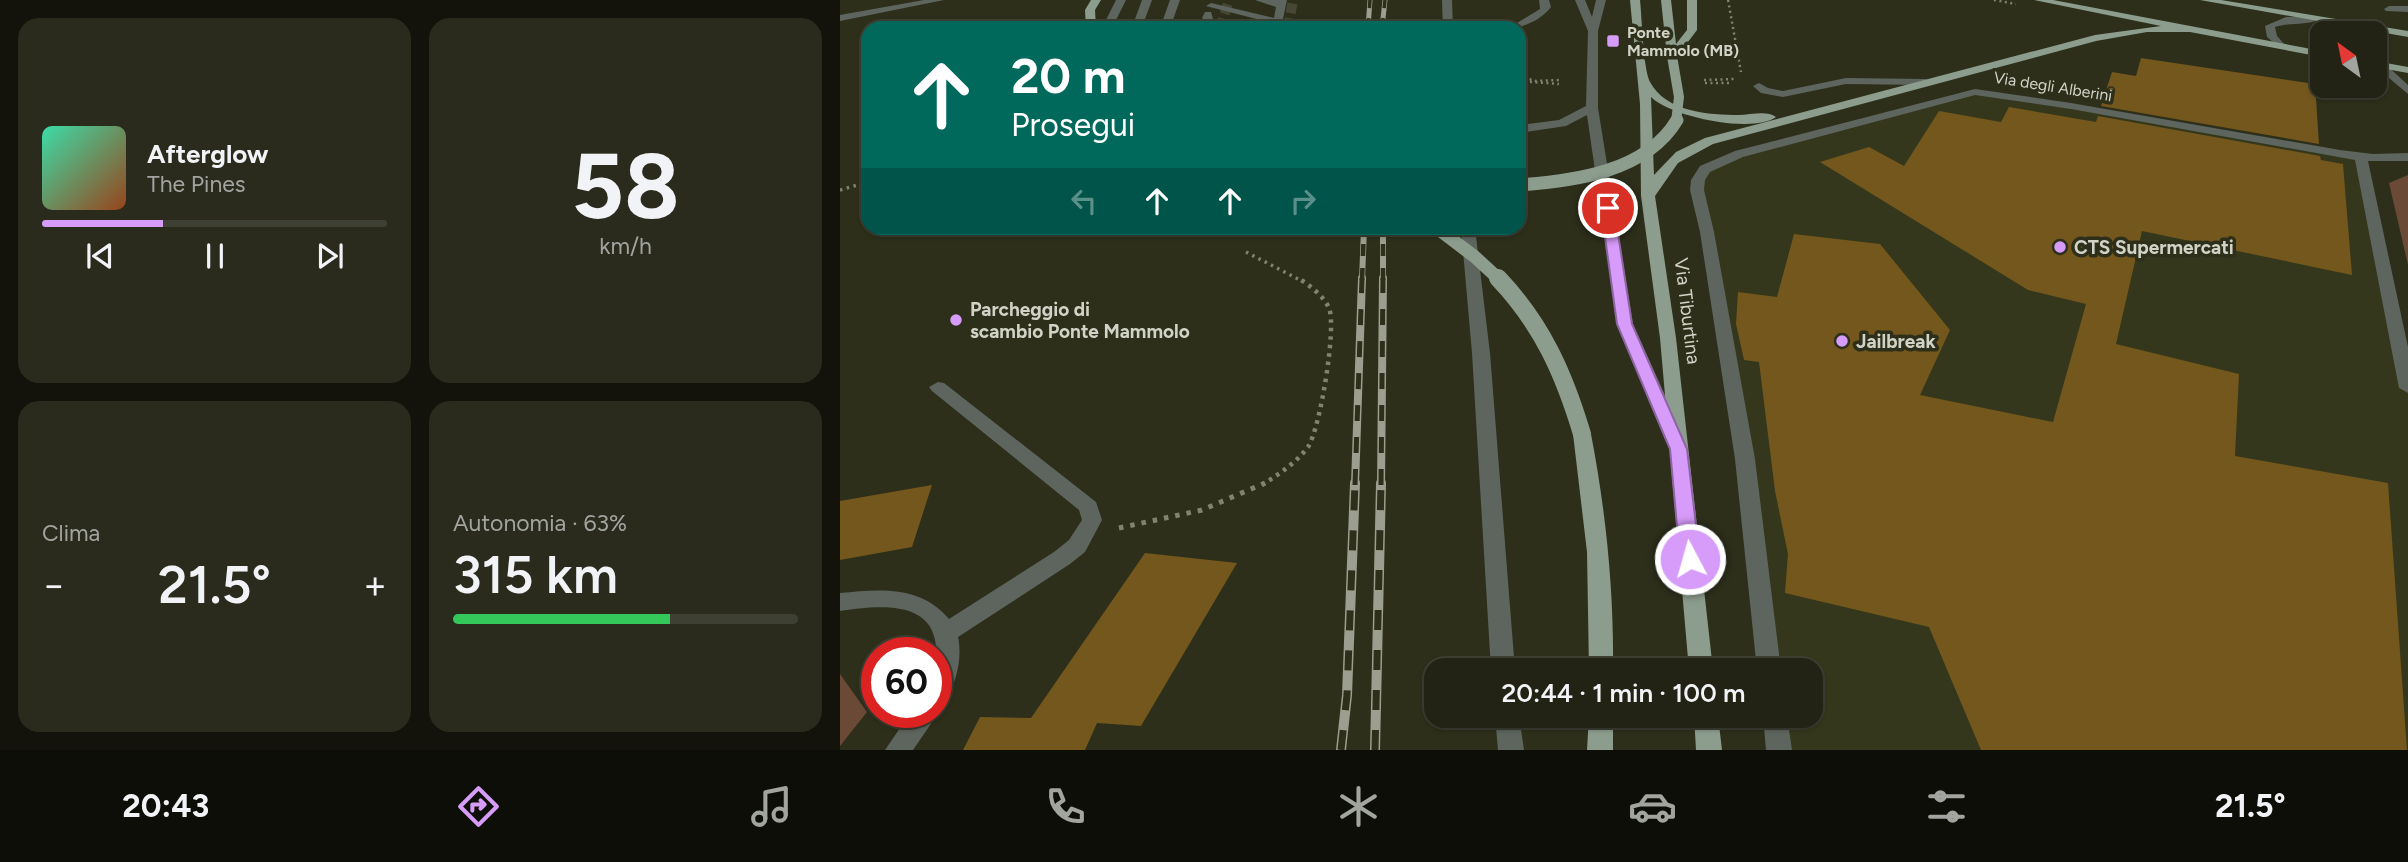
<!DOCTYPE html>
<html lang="it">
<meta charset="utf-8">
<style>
body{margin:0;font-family:Figtree,sans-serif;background:#2a2b1d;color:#f1f3f6;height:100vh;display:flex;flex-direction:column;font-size:26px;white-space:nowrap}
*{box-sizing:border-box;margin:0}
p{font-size:23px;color:#a2a4a0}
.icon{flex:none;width:38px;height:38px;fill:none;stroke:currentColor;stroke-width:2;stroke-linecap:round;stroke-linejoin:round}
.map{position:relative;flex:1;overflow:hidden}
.panel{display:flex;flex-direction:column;gap:18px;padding:18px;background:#13130b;width:840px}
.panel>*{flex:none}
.banner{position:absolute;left:21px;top:21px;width:665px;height:214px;border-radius:21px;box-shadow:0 2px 5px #0004,0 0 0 2px #3f4034;background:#00695c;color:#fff;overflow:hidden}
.needle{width:46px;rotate:327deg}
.tools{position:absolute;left:1470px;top:21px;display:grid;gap:14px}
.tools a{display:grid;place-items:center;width:77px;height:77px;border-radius:14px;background:#222314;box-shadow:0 2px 5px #0004,0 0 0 2px #3f4034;font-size:35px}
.speed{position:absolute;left:21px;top:637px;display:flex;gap:14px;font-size:35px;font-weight:700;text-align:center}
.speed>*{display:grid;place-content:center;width:91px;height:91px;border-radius:50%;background:#222314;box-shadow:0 2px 5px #0004,0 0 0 2px #3f4034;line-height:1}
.speed .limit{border:10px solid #d22;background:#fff;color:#111}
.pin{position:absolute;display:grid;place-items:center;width:60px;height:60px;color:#fff;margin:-30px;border:4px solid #fff;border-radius:50%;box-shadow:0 2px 7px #0007}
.me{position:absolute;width:77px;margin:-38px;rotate:354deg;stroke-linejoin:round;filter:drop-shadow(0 0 5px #0008)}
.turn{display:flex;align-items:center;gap:24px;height:147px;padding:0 35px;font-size:32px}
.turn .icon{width:91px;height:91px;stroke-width:2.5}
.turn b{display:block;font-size:49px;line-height:60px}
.lanes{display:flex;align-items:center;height:66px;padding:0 35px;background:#0003;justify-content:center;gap:35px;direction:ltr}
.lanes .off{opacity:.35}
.big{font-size:52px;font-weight:600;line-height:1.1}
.panel .tile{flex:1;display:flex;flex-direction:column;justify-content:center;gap:10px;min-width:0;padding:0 24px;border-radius:21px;background:#2a2b1d}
.panel .dial{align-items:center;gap:0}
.dial b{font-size:91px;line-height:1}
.song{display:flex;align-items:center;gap:21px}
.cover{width:84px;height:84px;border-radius:10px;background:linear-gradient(135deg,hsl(160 70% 55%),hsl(20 70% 35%))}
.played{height:7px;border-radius:4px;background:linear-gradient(90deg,#d79bf9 35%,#3f4034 35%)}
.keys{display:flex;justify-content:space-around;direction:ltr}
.heat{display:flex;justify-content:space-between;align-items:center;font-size:38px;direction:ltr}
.charge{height:10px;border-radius:5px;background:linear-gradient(90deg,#34c759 63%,#3f4034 0)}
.panel .tiles{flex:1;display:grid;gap:18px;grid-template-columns:repeat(2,1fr)}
.trip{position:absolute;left:584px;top:658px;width:399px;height:70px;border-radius:21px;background:#222314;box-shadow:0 2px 5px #0004,0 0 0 2px #3f4034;font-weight:600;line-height:70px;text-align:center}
.tabs{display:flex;height:112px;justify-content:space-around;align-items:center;background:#0e0e08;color:#a2a4a0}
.tabs .icon{width:49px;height:49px}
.tabs .selected{color:#d79bf9}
.tabs b{font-size:32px;color:#f1f3f6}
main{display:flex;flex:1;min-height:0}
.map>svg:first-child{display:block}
.built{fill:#34371b}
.green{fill:#6a4937}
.building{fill:#73571c}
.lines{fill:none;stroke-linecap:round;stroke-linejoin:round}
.minor-tunnel{stroke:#464835;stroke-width:10;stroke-dasharray:10 5;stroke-linecap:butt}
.path-far3{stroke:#818372;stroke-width:2.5;stroke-dasharray:2 3.5;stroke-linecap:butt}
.path-far2{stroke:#818372;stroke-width:3.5;stroke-dasharray:2.5 4.5;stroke-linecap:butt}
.path-far1{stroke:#818372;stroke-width:4.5;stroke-dasharray:3.5 5;stroke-linecap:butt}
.path{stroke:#818372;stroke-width:5;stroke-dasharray:4.5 7;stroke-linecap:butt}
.minor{fill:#5d655e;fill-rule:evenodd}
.major{fill:#8c9d8d;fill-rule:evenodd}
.rail-far3-casing{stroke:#9c9e8f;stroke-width:5}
.rail-far2-casing{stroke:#9c9e8f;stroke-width:6}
.rail-far1-casing{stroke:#9c9e8f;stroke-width:8}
.rail-casing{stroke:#9c9e8f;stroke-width:10}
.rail-far3{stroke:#2d2f1b;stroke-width:3.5;stroke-dasharray:10;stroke-linecap:butt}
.rail-far2{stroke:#2d2f1b;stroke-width:4.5;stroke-dasharray:12;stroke-linecap:butt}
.rail-far1{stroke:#2d2f1b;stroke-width:5;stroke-dasharray:16;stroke-linecap:butt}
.rail{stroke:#2d2f1b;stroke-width:7;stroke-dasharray:20;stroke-linecap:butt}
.major-bridge-far2{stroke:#8c9d8d;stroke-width:10}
.major-bridge-far1{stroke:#8c9d8d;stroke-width:13}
.major-bridge{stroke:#8c9d8d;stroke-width:18}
.route{fill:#d79bf9;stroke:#8c65a2;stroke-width:2}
.poi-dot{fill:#d79bf9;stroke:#2d2f1b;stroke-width:2.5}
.labels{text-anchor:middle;stroke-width:7;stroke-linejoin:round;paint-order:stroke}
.far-poi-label{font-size:16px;font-weight:bold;fill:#d1d3c6;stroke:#2d2f1b;text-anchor:start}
.far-street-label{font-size:16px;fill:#d1d3c6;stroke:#2d2f1b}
.poi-label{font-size:19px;font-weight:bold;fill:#d1d3c6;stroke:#2d2f1b;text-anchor:start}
.street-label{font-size:19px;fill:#d1d3c6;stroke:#2d2f1b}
</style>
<main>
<section class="panel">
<div class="tiles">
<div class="tile">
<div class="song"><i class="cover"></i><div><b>Afterglow</b><p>The Pines</p></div></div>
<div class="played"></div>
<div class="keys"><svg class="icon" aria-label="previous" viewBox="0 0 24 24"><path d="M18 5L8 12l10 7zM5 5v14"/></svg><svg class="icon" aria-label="pause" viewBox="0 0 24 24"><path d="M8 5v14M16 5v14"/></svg><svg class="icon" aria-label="next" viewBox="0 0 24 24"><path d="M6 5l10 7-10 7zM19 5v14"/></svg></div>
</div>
<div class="tile dial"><b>58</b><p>km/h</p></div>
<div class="tile"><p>Clima</p>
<div class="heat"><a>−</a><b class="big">21.5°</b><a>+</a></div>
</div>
<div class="tile"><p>Autonomia · 63%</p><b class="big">315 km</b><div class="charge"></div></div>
</div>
</section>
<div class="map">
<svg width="1568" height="750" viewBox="0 0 1568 750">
<rect width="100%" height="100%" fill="#2d2f1b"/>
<!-- built -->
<path class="built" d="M 1135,92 L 1521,157 L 1568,388 L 1568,750 L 939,750 L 935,716 L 971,716 L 971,670 L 929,670 L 905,459 L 860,174 L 871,165 Z"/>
<!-- green -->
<path class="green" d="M 1568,175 L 1568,265 L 1549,183 Z
M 0,674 L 27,712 L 0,746 Z"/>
<!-- building -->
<path class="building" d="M 1301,58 L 1475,84 L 1479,144 L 1261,106 L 1272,72 L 1296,76 Z
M 1169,107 L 1256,122 L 1258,116 L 1480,156 L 1481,160 L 1503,164 L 1512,275 L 1302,231 L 1276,344 L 1399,374 L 1395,456 L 1548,483 L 1567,750 L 1141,750 L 1089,627 L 945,593 L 948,554 L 935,491 L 919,362 L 904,360 L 896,324 L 898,292 L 937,297 L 954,234 L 1040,244 L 1110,330 L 1080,395 L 1213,422 L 1246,304 L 1188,290 L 980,162 L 1029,147 L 1064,166 L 1099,111 L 1161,122 Z
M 92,485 L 72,547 L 0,560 L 0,501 Z
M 305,553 L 397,563 L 301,726 L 257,723 L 245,750 L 123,750 L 140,717 L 191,718 Z"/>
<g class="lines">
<!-- minor-tunnel -->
<path class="minor-tunnel" d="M 380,28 L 389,0
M 448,28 L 453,0"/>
<!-- path-far3 -->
<path class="path-far3" d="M 888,0 L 901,72
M 1154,0 L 1176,4
M 679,76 L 696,81 L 720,80
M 864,80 L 895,79
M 679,81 L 719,84
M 865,83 L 892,83"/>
<!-- path-far2 -->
<path class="path-far2" d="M 0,190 L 28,182
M 406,252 L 460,280"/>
<!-- path-far1 -->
<path class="path-far1" d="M 422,485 C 439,474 456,463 468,447 C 480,429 497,327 489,308 C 483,295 469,285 458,278"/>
<!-- path -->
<path class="path" d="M 279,528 L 362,510 L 425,483"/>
<!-- minor -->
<path class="minor" d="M 84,0 L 104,0 L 0,21 L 0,15 Z
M 276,0 L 286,0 L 272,28 L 262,28 Z
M 302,0 L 312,0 L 305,19 L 305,28 L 295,28 L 295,19 Z
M 330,0 L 340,0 L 330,28 L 320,28 Z
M 415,0 L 447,0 L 441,28 L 431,28 L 432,23 L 366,6 L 371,3 L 434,18 L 436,7 Z
M 602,0 L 612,0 L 613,28 L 603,28 Z
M 699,0 L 709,0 L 711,7 C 701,20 683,28 669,28 L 700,9 Z
M 735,0 L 745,0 L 752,17 L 756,0 L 766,0 L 758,31 L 758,108 L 793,324 L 846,442 L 843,446 L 829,446 L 826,442 L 777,324 L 747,115 L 726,126 L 679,133 L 679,125 L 719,120 L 746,106 L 748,31 Z
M 1549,6 L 1568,6 L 1568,12 L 1546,11 L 1544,9 Z
M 365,12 L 371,12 L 373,19 L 402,28 C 389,28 371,29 362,18 Z
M 1446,17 L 1475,16 L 1480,19 C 1467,26 1449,22 1435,27 L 1437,36 L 1446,46 L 1441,49 L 1427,37 L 1425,26 Z
M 1536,63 L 1544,63 L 1568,85 L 1568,94 L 1536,67 Z
M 1006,78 L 1085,79 L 1090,82 L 1085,85 L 1006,84 L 943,97 L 921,93 L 913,86 L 919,83 L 928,88 L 943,91 Z
M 1135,89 L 1231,103 L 1500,150 L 1533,154 L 1568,153 L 1568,161 L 1528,161 L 1568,347 L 1568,393 L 1559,388 L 1515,160 L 1231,109 L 1135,95 L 903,157 L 870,172 L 865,180 L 864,190 L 874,232 L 915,459 L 941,670 L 917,670 L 895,459 L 860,232 L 850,190 L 851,180 L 860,166 L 895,151 Z
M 621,228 L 635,228 L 650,353 L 675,670 L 651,670 L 632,353 Z
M 98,382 L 104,383 L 256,502 L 262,520 L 245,552 L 230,564 L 118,637 C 123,661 115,683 105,704 L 96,707 L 99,712 L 73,750 L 45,750 L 71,712 L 96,712 C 96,689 100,663 95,640 C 87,598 30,607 0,611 L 0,593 C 40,589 81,585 109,619 L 214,552 L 229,540 L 242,520 L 239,510 L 92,391 L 89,387 Z
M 655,716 L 679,716 L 684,750 L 658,750 Z
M 923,716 L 947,716 L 952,750 L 926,750 Z"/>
<!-- major -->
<path class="major" d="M 251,0 L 261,0 L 255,10 L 256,28 L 246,28 L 245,10 Z
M 790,0 L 800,0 C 802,18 803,68 810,82 C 826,112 869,115 899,115 C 910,115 927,110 936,117 C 913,134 831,117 811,97 L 814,175 L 836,152 L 865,138 L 1255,35 L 1321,26 L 1194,0 L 1213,0 L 1482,51 L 1482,57 L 1350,32 L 1307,32 L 1256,41 L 873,144 L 838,163 L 815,196 L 836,338 L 873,670 L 849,670 L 820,338 L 801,196 L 800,104 Z
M 821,0 L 831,0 L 836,44 L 847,30 L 847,0 L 857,0 L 857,30 L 836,58 L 832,59 L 827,56 Z
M 1360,0 L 1381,0 L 1568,31 L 1568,37 Z
M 1535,61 L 1568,67 L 1568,73 L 1535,67 Z
M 742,428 L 749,430 L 751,434 C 766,512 774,591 773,670 L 749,670 L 747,552 L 733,434 L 735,430 Z
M 749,716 L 773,716 L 773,750 L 747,750 Z
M 854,716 L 878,716 L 882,750 L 856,750 Z"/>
<!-- rail-far3 casing -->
<g class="rail-far3-casing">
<path id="rail-far3" d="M 528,28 L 530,0
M 542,28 L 545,0"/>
</g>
<!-- rail-far2 casing -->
<g class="rail-far2-casing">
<path id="rail-far2" d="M 522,280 L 524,228
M 543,280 L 543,228"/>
</g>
<!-- rail-far1 casing -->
<g class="rail-far1-casing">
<path id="rail-far1" d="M 515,485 L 522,278
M 541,485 L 543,278"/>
</g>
<!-- rail casing -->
<g class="rail-casing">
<path id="rail" d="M 501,750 L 507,695 L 515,483
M 535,750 L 541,483"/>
</g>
<!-- rail-far3 -->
<use href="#rail-far3" class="rail-far3"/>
<!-- rail-far2 -->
<use href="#rail-far2" class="rail-far2"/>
<!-- rail-far1 -->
<use href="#rail-far1" class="rail-far1"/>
<!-- rail -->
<use href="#rail" class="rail"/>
<!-- major-bridge-far2 -->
<path class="major-bridge-far2" d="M 832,56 L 839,97 L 836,122"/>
<!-- major-bridge-far1 -->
<path class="major-bridge-far1" d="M 679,185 C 734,181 806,172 837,120
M 597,228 L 635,257 L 660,280"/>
<!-- major-bridge -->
<path class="major-bridge" d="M 658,278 C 702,324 724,374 742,434"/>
</g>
<!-- route -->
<path class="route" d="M 768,204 L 774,208 L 792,324 L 847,449 L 860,559 L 857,565 L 850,567 L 843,565 L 840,559 L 830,449 L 777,324 L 761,208 Z"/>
<!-- markers -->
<g class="poi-dot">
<rect x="766" y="34" width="14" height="14" rx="3.5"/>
<circle cx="1220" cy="247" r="7"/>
<circle cx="116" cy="320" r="7"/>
<circle cx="1002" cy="341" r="7"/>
</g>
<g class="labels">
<!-- far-poi labels -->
<g class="far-poi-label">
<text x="787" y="38">Ponte<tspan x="787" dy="18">Mammolo (MB)</tspan></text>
</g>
<!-- far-street labels -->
<g class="far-street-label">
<text transform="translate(1213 86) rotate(9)" y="6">Via degli Alberini</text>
</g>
<!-- poi labels -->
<g class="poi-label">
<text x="1234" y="254">CTS Supermercati</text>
<text x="130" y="316">Parcheggio di<tspan x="130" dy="22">scambio Ponte Mammolo</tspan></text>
<text x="1016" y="348">Jailbreak</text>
</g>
<!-- street labels -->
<g class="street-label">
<text transform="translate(848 311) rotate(83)" y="7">Via Tiburtina</text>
</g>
</g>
</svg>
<div class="tools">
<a><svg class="needle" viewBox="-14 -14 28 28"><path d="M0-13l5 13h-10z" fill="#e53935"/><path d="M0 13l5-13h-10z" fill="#a2a4a0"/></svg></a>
</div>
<div class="speed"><div class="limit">60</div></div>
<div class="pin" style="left:768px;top:208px;background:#d93025"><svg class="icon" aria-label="arrive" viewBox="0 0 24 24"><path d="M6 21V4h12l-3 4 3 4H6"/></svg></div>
<svg class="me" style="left:850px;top:559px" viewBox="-20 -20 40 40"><circle r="17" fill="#d79bf9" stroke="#fff" stroke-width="3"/><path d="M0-11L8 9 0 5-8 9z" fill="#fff"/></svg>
<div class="trip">20:44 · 1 min · 100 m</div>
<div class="banner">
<div class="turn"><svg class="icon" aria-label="ahead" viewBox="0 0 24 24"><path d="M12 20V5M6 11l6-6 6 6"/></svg><div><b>20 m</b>Prosegui</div></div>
<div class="lanes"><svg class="icon off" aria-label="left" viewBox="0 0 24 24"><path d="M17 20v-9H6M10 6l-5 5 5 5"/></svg><svg class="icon" aria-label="ahead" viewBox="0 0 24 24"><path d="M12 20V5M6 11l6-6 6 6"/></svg><svg class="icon" aria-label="ahead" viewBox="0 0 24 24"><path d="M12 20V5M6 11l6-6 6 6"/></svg><svg class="icon off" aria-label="right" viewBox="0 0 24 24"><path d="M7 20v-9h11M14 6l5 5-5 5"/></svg></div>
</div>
</div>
</main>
<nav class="tabs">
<b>20:43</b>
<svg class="icon selected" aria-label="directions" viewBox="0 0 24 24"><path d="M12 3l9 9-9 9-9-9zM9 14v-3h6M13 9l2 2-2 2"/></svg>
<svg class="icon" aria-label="music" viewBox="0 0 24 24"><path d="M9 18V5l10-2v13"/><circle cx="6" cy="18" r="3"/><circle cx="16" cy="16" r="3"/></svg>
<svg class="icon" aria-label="phone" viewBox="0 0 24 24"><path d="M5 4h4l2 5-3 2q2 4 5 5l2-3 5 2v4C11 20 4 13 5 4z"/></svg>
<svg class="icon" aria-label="climate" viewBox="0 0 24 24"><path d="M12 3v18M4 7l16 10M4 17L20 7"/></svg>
<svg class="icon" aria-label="car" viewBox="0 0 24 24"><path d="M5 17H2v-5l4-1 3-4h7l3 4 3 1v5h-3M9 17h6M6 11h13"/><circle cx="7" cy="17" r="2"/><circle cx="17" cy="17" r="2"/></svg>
<svg class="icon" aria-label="filters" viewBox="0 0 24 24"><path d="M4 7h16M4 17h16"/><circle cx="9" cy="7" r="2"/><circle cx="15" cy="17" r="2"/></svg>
<b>21.5°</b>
</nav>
